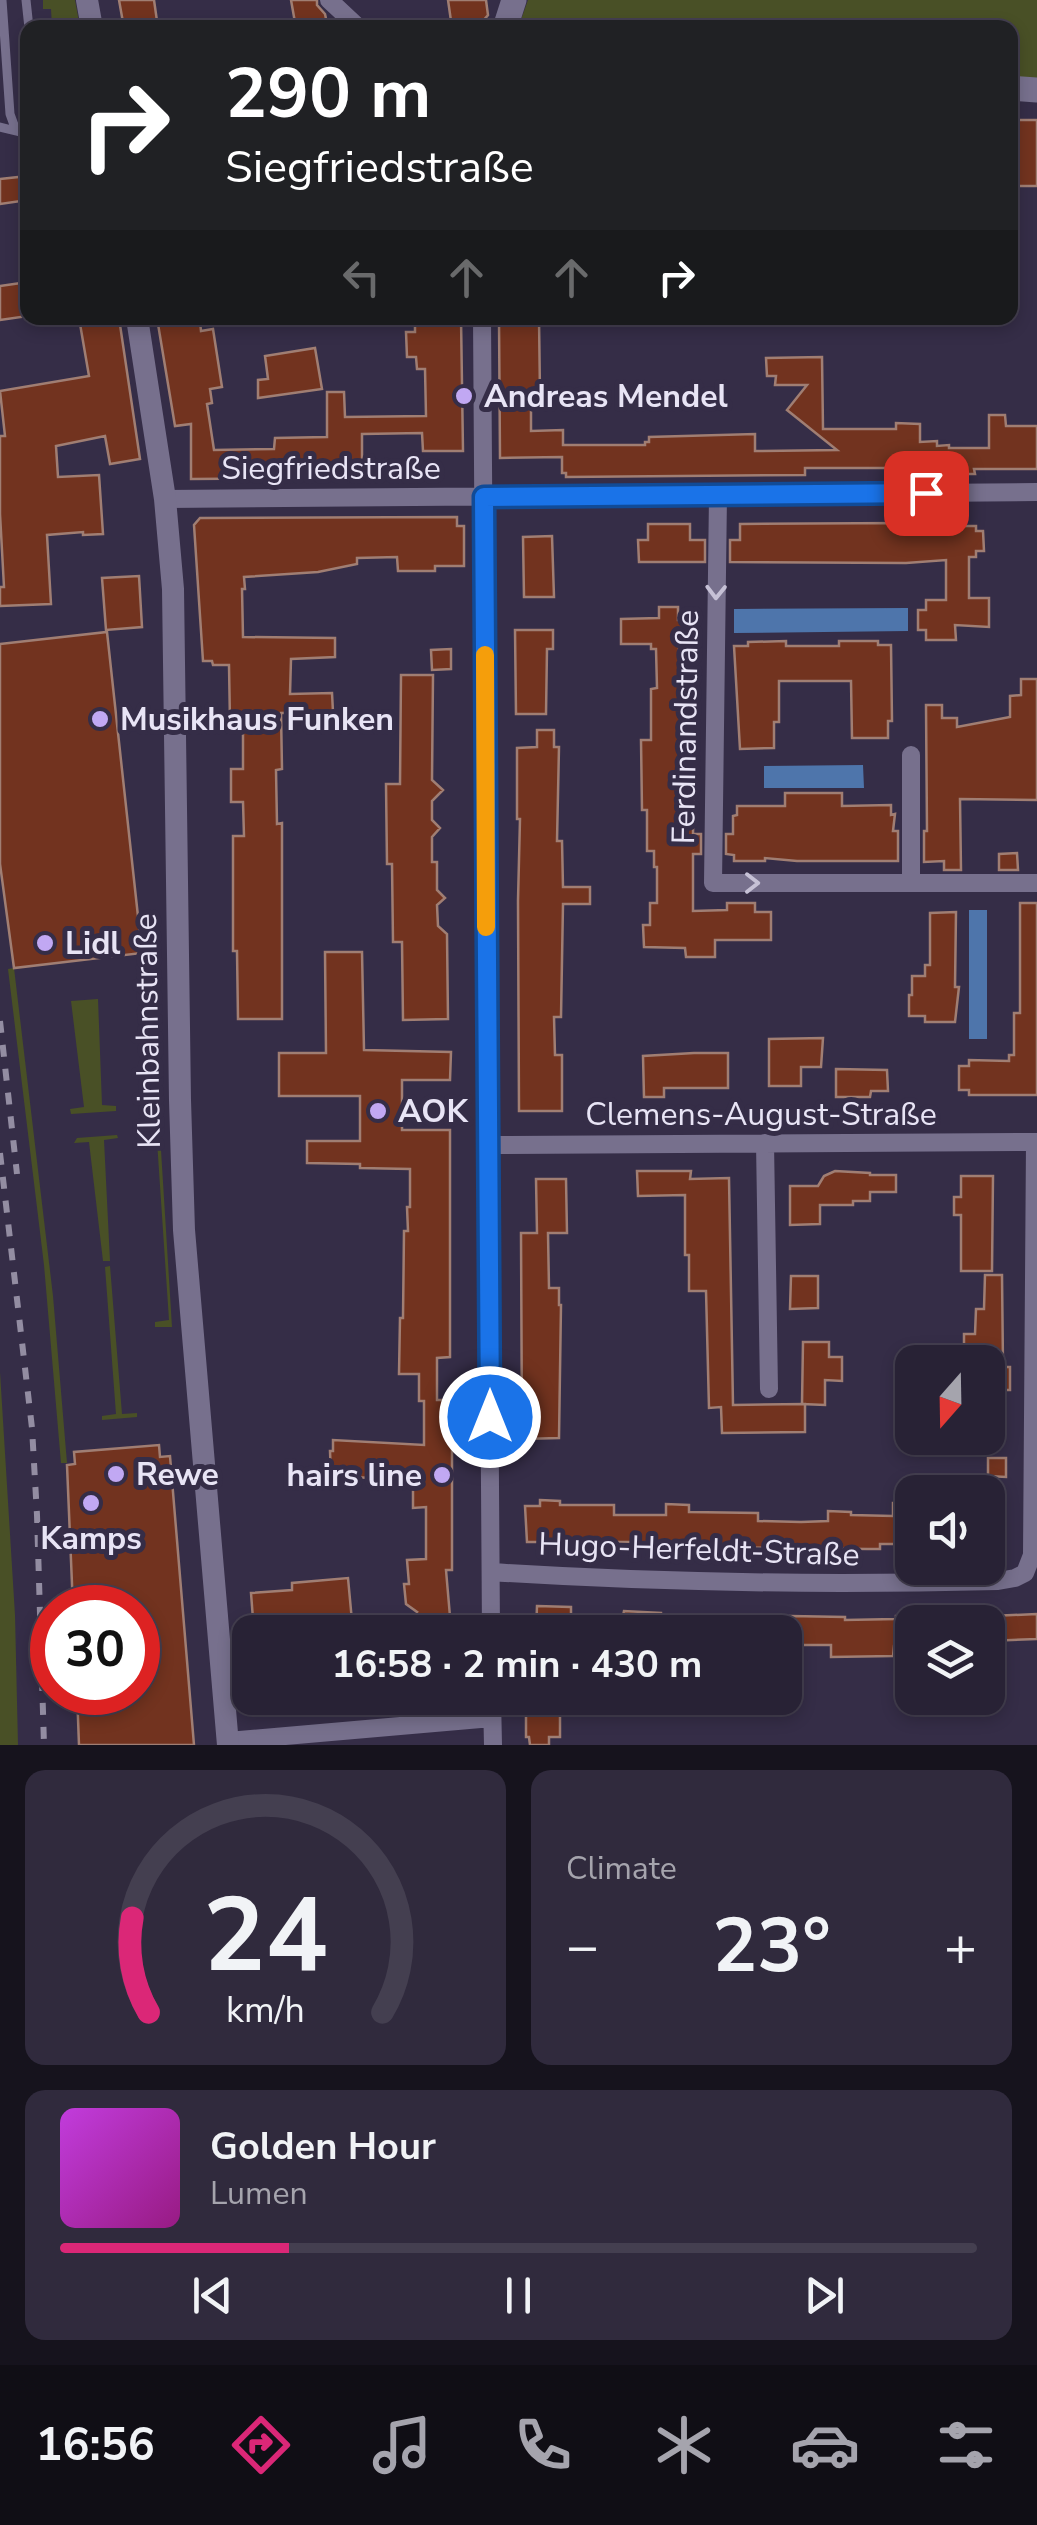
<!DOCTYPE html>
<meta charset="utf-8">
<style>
body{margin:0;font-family:"Nunito Sans",sans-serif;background:#302a3d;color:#f1f3f6;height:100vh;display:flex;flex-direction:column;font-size:38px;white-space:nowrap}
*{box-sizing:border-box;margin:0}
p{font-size:32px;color:#a5a4ad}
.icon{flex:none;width:55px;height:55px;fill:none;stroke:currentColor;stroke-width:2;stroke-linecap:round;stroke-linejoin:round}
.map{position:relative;height:1745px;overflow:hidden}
.sheet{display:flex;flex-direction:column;gap:25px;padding:25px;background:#16131d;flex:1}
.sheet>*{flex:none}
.hud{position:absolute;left:20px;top:20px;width:998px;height:305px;border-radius:20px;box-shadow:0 5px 15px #0003,0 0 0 2px #443f50;background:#202124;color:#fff;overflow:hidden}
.needle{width:65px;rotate:200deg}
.fabs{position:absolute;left:895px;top:1345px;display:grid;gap:20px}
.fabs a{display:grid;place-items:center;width:110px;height:110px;border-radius:20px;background:#282235;box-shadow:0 5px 15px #0003,0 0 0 2px #443f50;font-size:50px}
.speed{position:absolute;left:30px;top:1585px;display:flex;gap:20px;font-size:50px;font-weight:700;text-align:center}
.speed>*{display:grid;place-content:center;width:130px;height:130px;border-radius:50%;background:#282235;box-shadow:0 5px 15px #0003,0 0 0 2px #443f50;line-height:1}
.speed .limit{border:15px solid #d22;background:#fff;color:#111}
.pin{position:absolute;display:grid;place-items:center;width:85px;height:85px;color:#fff;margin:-42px;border-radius:20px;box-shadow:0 5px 15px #0006}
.me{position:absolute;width:110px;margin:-55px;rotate:0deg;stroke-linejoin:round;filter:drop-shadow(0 0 8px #0008)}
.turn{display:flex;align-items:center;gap:35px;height:210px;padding:0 40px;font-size:45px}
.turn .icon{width:130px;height:130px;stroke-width:2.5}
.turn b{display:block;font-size:70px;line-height:85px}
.lanes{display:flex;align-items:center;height:95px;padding:0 40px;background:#0003;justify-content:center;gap:50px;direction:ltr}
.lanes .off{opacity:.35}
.big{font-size:75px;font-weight:700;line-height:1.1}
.sheet .card{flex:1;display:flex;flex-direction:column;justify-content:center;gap:15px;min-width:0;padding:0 35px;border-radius:20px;background:#302a3d}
.sheet .dial{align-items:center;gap:0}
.dial svg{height:260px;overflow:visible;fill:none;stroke:#443f50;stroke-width:7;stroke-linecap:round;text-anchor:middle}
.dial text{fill:#f1f3f6;stroke:none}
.song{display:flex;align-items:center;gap:30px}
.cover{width:120px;height:120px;border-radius:15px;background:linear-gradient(135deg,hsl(290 70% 55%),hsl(310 70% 35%))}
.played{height:10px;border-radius:5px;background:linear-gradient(90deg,#db2777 25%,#443f50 25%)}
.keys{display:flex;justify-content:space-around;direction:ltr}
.heat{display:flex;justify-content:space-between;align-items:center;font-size:55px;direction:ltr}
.sheet .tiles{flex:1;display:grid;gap:25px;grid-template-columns:1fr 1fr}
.card:last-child{grid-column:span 2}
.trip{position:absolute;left:232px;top:1615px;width:570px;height:100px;border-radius:20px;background:#282235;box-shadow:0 5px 15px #0003,0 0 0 2px #443f50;font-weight:700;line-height:100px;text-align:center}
.tabs{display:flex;height:160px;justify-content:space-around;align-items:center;background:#100e15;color:#a5a4ad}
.tabs .icon{width:70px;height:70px}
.tabs .active{color:#db2777}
.tabs b{font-size:45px;color:#f1f3f6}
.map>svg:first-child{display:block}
.green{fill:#495026}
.water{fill:#4e75ab}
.building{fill:#72331f;stroke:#a07e73;stroke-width:2.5}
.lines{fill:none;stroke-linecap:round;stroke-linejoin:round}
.service{stroke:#77708d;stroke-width:9}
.minor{stroke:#77708d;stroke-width:18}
.tertiary{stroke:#77708d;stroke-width:22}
.secondary{stroke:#77708d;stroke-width:25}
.rail{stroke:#938da2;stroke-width:6;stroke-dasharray:12 12;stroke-linecap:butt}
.oneway{stroke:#c6c1d6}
.route-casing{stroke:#114b97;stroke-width:25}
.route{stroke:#1a73e8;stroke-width:18}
.slow{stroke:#f59e0b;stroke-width:18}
.poi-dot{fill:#c1a8f3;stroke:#352d47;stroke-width:4}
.labels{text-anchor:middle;stroke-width:10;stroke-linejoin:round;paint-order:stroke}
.poi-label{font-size:32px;font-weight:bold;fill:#e8e4f5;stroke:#352d47;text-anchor:start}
.street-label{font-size:32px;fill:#e8e4f5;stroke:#352d47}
</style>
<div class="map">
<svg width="1037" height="1745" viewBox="0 0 1037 1745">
<rect width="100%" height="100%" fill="#352d47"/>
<!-- green -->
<path class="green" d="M 43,0 L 75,0 L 80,27 L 52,27 L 51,9 L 43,9 Z
M 528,0 L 1037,0 L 1037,80 L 1010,78 L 1010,28 L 518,28 Z
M 14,968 L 53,1296 L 67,1463 L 61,1463 L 44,1265 L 8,969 Z
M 158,989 L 160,1106 L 144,1106 L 142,1097 L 155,1095 L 152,997 L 137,996 L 137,993 L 139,990 Z
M 98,999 L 102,1105 L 116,1106 L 116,1111 L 71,1114 L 70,1109 L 84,1107 L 71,1001 Z
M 160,1134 L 172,1327 L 155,1327 L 155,1322 L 169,1320 L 157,1141 L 144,1140 L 143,1136 Z
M 117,1135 L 118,1138 L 104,1140 L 110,1261 L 103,1261 L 89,1142 L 74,1143 L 77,1138 Z
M 110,1266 L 122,1414 L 137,1413 L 137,1417 L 102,1420 L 102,1416 L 116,1414 L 105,1267 Z
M 0,1372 L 15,1615 L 18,1745 L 0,1745 Z"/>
<!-- water -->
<path class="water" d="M 908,608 L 908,631 L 734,633 L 734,609 Z
M 863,765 L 864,788 L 764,788 L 764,766 Z
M 969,910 L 987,910 L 987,1039 L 969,1039 Z"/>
<!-- building -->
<path class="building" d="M 119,0 L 154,0 L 158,28 L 124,28 Z
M 291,0 L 317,0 L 317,5 L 325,14 L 328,28 L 296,28 Z
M 448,0 L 486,0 L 488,15 L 477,28 L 452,28 Z
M 1010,120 L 1037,120 L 1037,186 L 1011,186 Z
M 28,176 L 28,200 L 0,204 L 0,179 Z
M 28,282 L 28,316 L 0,320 L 0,286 Z
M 79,318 L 119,318 L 140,459 L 110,464 L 105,436 L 56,446 L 58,477 L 99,475 L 103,534 L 83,535 L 83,532 L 47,535 L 51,604 L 0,606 L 0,587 L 4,587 L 0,514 L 0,436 L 5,436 L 0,391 L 89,376 Z
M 157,318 L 189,318 L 190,323 L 200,321 L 201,331 L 213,329 L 222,387 L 210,389 L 212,403 L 207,404 L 214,450 L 274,449 L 275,438 L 327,437 L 327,392 L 344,392 L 345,417 L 426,416 L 425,369 L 417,369 L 416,357 L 407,357 L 406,332 L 415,332 L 415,320 L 429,318 L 461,318 L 463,451 L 423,451 L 422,433 L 362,434 L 362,478 L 191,479 L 191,424 L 175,426 Z
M 499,318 L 539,318 L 540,394 L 531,394 L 531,431 L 563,430 L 563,445 L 645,445 L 645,442 L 649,442 L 649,437 L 755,434 L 755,451 L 837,450 L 787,410 L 807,385 L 775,385 L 776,376 L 767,376 L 766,358 L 822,357 L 823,429 L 896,429 L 896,423 L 920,424 L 920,442 L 937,441 L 937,446 L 949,445 L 949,448 L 989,448 L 989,415 L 1005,415 L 1006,426 L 1037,426 L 1037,469 L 974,469 L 975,474 L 923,474 L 923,469 L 919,468 L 805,468 L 805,475 L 566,477 L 566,473 L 562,473 L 562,457 L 500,458 Z
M 315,348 L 322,389 L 258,398 L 258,380 L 268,379 L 265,356 Z
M 457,517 L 457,526 L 464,526 L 464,566 L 435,566 L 435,571 L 398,571 L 397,557 L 357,558 L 357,564 L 318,572 L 244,577 L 245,589 L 242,589 L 243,637 L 335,638 L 335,657 L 291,659 L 290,694 L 332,693 L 333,712 L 281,713 L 282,769 L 276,770 L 277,824 L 282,823 L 282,1019 L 238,1019 L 237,951 L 233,951 L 233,836 L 244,836 L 243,802 L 231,802 L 231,769 L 243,769 L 243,722 L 230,722 L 229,665 L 213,665 L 212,661 L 203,661 L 194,525 L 200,518 Z
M 905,523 L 905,526 L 976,526 L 976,531 L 983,531 L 984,551 L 976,551 L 976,557 L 969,557 L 969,598 L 989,598 L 989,627 L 955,625 L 956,640 L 926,640 L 926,630 L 918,630 L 918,610 L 926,610 L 926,600 L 946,600 L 946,560 L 906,563 L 730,562 L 730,540 L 740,540 L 740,524 Z
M 648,524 L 690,524 L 690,540 L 705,540 L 705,562 L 639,562 L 638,540 L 648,540 Z
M 552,536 L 554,597 L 524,597 L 523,537 Z
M 139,576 L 142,627 L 106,630 L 102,578 Z
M 659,607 L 678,607 L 678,620 L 686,620 L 686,649 L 679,649 L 679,688 L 687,688 L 688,740 L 690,740 L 694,788 L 693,834 L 701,834 L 701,854 L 693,854 L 693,911 L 727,910 L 727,903 L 755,903 L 755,912 L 771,912 L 771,940 L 715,940 L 715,957 L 686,957 L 685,948 L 644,947 L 643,925 L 650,925 L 650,903 L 657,903 L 657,867 L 654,867 L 654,851 L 647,851 L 647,810 L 642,810 L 641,740 L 651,740 L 651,689 L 657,688 L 656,649 L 651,649 L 651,644 L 621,644 L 621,619 L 659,618 Z
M 515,630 L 553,630 L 553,649 L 547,649 L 546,714 L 516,714 Z
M 107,632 L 142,953 L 14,968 L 0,864 L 0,644 Z
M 786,641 L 786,646 L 839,646 L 839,641 L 878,641 L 878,645 L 891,645 L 892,721 L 888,721 L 888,738 L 852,738 L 851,681 L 779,681 L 779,722 L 774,722 L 774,748 L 740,749 L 734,646 L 748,646 L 748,642 Z
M 451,649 L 451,669 L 432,670 L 431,650 Z
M 401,675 L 433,675 L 432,780 L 443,790 L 432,801 L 432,820 L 440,828 L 432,837 L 432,862 L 437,862 L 437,890 L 445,898 L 437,905 L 438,926 L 447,934 L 448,1019 L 403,1020 L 402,942 L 393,942 L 392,864 L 387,864 L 386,784 L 400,784 Z
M 1021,679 L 1037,679 L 1037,800 L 960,799 L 961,870 L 944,870 L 944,861 L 924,862 L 924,831 L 927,831 L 926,705 L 942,705 L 942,718 L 957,718 L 957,727 L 1010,717 L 1010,696 L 1021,695 Z
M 537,730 L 554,730 L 554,747 L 559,747 L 557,841 L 562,841 L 563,887 L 590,887 L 590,904 L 563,904 L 561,1017 L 554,1017 L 555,1055 L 562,1055 L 562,1111 L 519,1111 L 518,901 L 520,819 L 517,819 L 517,748 L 537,747 Z
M 785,793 L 842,793 L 842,806 L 891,805 L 891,815 L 895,814 L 893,831 L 898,831 L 898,861 L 797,861 L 765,858 L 765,861 L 734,861 L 734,855 L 726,854 L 726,834 L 733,834 L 733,816 L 737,815 L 737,806 L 785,806 Z
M 1017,853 L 1018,870 L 999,870 L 999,854 Z
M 1020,903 L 1037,903 L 1037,1095 L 969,1095 L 969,1090 L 959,1090 L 959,1066 L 969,1066 L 969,1060 L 1009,1061 L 1009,1055 L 1014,1055 L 1014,1013 L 1020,1013 Z
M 956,912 L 955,987 L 959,987 L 955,1022 L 925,1022 L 925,1016 L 909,1016 L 909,995 L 912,995 L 912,976 L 925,976 L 925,965 L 930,965 L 930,913 Z
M 325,952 L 362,952 L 364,1050 L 451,1052 L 450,1080 L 402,1080 L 402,1130 L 450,1130 L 450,1357 L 437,1358 L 437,1400 L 452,1400 L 452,1570 L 446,1570 L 451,1628 L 396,1632 L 417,1612 L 406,1604 L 404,1584 L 409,1584 L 407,1560 L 426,1559 L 426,1507 L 413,1508 L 413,1480 L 331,1476 L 330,1451 L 333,1451 L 333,1440 L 424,1445 L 424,1401 L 419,1401 L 419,1374 L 399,1374 L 400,1318 L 403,1318 L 404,1231 L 408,1231 L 407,1207 L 410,1207 L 410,1169 L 360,1168 L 360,1164 L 307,1163 L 307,1141 L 360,1141 L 360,1096 L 279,1096 L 279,1053 L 326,1053 Z
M 823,1038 L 821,1067 L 801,1067 L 801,1086 L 769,1086 L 769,1039 Z
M 694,1053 L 728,1053 L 728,1088 L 664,1088 L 664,1097 L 644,1097 L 643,1056 Z
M 836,1069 L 887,1070 L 888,1091 L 871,1091 L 870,1097 L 836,1097 Z
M 637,1171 L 691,1171 L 690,1179 L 729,1178 L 733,1405 L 805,1404 L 805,1432 L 722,1433 L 721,1407 L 709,1408 L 706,1291 L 689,1291 L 689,1255 L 685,1255 L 685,1195 L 638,1196 Z
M 835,1171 L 870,1173 L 870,1175 L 896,1175 L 896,1192 L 870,1192 L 870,1201 L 853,1201 L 853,1205 L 820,1205 L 820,1224 L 790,1225 L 790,1186 L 818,1186 L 824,1176 Z
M 961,1176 L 993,1176 L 992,1271 L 961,1271 L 961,1215 L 954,1215 L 954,1197 L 961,1197 Z
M 536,1179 L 566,1179 L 567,1233 L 548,1233 L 549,1288 L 559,1288 L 559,1305 L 561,1305 L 559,1438 L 522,1439 L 521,1233 L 537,1233 Z
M 985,1275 L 1002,1275 L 1003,1365 L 964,1361 L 964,1334 L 975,1334 L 976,1309 L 984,1309 Z
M 791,1276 L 818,1276 L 818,1308 L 790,1309 Z
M 803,1342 L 829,1342 L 829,1357 L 842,1357 L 842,1381 L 825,1380 L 825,1405 L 802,1404 Z
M 991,1367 L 1010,1367 L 1010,1390 L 991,1390 Z
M 159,1445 L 160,1457 L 170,1456 L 194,1745 L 79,1745 L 77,1692 L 138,1692 L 138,1608 L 73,1608 L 67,1465 L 75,1464 L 74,1452 Z
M 988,1458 L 1006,1458 L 1006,1477 L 988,1476 Z
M 540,1500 L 560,1501 L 560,1505 L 614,1505 L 614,1515 L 666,1515 L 666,1504 L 689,1505 L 689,1512 L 758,1513 L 758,1521 L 801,1522 L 828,1521 L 828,1511 L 851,1512 L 851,1515 L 893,1516 L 893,1503 L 912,1503 L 912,1544 L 880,1544 L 880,1549 L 868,1549 L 693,1547 L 693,1545 L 634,1542 L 527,1542 L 525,1506 L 540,1506 Z
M 348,1578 L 353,1632 L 254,1632 L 251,1593 L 292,1590 L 292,1583 Z
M 537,1606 L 571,1607 L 571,1614 L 623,1616 L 624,1611 L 661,1613 L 661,1616 L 710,1618 L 710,1632 L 536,1632 Z
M 1037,1614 L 1037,1639 L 988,1641 L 988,1620 L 992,1620 L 992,1616 Z
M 713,1615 L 752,1616 L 752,1632 L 712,1632 Z
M 790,1616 L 845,1617 L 845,1620 L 896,1619 L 896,1616 L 912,1617 L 912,1646 L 894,1646 L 893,1656 L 831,1657 L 831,1645 L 790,1645 Z
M 526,1698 L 560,1698 L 560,1737 L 549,1737 L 549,1745 L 530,1745 L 529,1737 L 526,1737 Z"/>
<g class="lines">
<!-- service -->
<path class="service" d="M 2,0 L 10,114 L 14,125 L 24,133
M 26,0 L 29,28
M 0,127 L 20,132
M 903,318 L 903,322"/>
<!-- minor -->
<path class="minor" d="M 329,0 L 359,28
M 482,318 L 491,1632
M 718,495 L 713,883 L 1037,883
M 165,499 L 1037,492
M 911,882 L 911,755
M 765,1143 L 769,1389
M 488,1145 L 1035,1142
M 491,1572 C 660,1583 829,1585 998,1581 L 1015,1578 L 1025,1573 L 1032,1555 L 1035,1142 L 1037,1142
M 492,1698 L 493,1745
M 228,1741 L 492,1718"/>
<!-- tertiary -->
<path class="tertiary" d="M 87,0 L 92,28
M 137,318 L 165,499 L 173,589 L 180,1100 L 184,1230 L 228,1745"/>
<!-- secondary -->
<path class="secondary" d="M 505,28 L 514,0
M 1010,88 L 1037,90"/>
<!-- rail -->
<path class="rail" d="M 0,1021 L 17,1174
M 0,1153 L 32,1428 L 37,1515 L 44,1745"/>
</g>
<!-- one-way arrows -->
<defs><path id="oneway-chevron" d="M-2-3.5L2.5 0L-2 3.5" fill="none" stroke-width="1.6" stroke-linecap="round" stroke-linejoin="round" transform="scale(2.5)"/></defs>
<g class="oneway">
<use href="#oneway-chevron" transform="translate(716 592) rotate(91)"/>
<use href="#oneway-chevron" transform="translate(752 883)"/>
</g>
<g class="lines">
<!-- route casing -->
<g class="route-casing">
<path id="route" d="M 490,1417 L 484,497 L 926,493"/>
</g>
<!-- route -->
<use href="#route" class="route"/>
<!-- slow -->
<path class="slow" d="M 485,655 L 486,927"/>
</g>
<!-- markers -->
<g class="poi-dot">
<circle cx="464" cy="396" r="10"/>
<circle cx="100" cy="719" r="10"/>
<circle cx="45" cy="943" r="10"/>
<circle cx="378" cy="1111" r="10"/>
<circle cx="116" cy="1474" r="10"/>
<circle cx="442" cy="1475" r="10"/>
<circle cx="91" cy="1503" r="10"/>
</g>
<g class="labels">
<!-- poi labels -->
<g class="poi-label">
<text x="484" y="407">Andreas Mendel</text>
<text x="120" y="730">Musikhaus Funken</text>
<text x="65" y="954">Lidl</text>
<text x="398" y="1122">AOK</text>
<text x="136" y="1485">Rewe</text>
<text x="422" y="1486" text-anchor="end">hairs line</text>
<text x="91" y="1549" text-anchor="middle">Kamps</text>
</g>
<!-- street labels -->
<g class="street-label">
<text x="331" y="479">Siegfriedstraße</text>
<text transform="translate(685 727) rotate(-89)" y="11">Ferdinandstraße</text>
<text transform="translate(147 1031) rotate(-91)" y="11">Kleinbahnstraße</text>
<text x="761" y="1125">Clemens-August-Straße</text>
<text transform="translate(699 1549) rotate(2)" y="11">Hugo-Herfeldt-Straße</text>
</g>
</g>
</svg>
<div class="fabs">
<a><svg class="needle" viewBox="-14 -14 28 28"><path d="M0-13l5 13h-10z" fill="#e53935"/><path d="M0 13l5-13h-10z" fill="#a5a4ad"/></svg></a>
<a><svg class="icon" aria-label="sound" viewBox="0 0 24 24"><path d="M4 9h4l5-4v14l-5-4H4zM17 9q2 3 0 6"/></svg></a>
<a><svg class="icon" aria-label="layers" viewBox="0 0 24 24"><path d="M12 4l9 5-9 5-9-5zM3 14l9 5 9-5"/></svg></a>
</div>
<div class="speed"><div class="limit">30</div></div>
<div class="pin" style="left:926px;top:493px;background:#d93025"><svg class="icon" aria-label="arrive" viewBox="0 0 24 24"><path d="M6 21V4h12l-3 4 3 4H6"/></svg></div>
<svg class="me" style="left:490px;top:1417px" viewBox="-20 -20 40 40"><circle r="17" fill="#1a73e8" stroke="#fff" stroke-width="3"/><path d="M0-11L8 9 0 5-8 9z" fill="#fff"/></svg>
<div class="trip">16:58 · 2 min · 430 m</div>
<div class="hud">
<div class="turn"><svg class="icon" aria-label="right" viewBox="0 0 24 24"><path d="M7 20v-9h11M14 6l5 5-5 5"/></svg><div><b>290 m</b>Siegfriedstraße</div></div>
<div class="lanes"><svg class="icon off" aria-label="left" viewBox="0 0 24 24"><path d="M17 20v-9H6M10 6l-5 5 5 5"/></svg><svg class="icon off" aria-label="ahead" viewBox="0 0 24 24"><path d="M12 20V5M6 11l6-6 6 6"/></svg><svg class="icon off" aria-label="ahead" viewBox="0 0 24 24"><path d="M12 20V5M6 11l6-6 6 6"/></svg><svg class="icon" aria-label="right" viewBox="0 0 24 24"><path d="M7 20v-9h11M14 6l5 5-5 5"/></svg></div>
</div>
</div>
<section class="sheet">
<div class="tiles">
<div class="card dial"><svg viewBox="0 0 100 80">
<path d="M14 69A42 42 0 1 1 86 69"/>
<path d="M14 69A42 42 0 0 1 9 40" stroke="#db2777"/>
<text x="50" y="56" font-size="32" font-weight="700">24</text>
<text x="50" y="72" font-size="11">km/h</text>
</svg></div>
<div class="card"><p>Climate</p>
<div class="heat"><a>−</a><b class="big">23°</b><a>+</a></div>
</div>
<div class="card">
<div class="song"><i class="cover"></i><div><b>Golden Hour</b><p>Lumen</p></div></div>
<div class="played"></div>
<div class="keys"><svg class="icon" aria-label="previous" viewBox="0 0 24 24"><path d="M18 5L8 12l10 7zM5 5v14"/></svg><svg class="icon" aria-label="pause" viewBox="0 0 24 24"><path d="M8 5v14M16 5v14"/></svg><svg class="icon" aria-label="next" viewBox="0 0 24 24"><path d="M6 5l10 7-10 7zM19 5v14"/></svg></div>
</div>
</div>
</section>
<nav class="tabs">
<b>16:56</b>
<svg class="icon active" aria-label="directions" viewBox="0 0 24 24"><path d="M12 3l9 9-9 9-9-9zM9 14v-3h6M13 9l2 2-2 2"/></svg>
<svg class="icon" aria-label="music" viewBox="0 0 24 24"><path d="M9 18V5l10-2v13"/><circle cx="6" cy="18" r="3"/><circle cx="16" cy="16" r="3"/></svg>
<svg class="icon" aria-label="phone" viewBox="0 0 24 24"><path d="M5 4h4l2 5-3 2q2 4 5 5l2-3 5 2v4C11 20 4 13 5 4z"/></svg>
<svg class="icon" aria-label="climate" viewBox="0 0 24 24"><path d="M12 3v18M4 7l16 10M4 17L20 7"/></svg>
<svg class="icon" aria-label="car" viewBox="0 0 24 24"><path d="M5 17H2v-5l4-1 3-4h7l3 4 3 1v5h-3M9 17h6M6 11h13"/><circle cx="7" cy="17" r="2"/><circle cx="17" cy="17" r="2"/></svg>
<svg class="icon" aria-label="filters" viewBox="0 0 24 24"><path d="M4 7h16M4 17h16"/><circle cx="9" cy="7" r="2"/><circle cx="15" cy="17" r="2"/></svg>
</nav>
